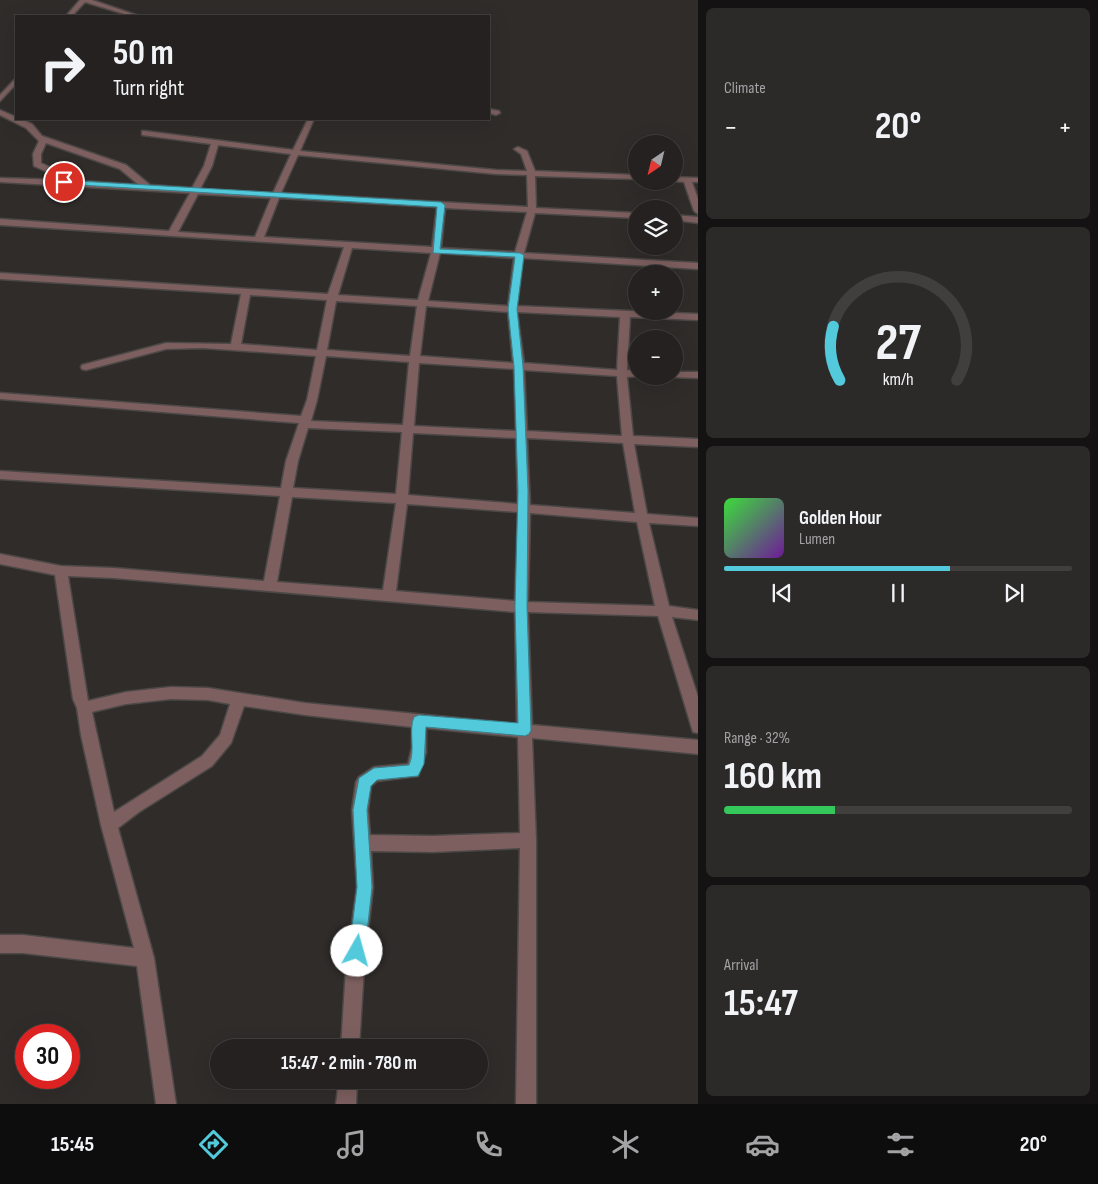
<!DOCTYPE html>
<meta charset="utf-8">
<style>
body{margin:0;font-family:"Sofia Sans Condensed",sans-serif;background:#2c2929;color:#f1f3f6;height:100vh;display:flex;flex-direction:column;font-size:19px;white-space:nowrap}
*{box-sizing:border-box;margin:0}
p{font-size:16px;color:#a3a3a5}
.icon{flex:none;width:28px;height:28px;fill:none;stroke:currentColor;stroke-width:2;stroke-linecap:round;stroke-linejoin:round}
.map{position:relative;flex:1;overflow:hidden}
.side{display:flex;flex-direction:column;gap:8px;padding:8px;background:#141212;width:400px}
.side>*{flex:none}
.top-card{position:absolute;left:15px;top:15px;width:475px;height:105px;border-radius:0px;box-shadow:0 5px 20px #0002,0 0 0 1px #413e3e;background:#242120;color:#f1f3f6;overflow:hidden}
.needle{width:32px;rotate:215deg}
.fabs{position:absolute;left:628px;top:135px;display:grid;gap:10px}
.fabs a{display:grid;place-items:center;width:55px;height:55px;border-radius:50%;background:#242120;box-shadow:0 5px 20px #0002,0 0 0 1px #413e3e;font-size:25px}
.speed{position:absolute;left:15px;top:1024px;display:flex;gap:10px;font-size:25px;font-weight:700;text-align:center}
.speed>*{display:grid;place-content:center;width:65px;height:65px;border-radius:50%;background:#242120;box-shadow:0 5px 20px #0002,0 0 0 1px #413e3e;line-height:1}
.speed .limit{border:8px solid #d22;background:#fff;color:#111}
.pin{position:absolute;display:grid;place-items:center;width:42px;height:42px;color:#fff;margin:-21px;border:2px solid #fff;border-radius:50%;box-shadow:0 1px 5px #0007}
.me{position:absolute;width:55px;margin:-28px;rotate:7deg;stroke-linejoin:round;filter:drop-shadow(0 0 4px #0008)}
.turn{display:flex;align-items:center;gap:18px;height:105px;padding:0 15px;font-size:22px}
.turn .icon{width:65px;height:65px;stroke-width:2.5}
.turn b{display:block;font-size:35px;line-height:42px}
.big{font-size:38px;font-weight:700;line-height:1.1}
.side .tile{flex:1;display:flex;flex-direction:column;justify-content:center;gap:8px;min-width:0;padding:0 18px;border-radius:8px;background:#2c2929}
.side .dial{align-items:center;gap:0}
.dial svg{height:130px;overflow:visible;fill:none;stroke:#413e3e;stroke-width:7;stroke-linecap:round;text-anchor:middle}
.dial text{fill:#f1f3f6;stroke:none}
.song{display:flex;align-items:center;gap:15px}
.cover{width:60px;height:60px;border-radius:8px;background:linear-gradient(135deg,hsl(120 70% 55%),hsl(280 70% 35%))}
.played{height:5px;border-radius:2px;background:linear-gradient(90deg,#53cadc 65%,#413e3e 65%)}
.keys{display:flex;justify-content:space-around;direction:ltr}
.heat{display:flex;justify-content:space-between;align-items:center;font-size:28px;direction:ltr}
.charge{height:8px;border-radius:4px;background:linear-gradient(90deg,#34c759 32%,#413e3e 0)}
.trip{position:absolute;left:210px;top:1039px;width:278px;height:50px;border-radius:25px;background:#242120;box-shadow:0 5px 20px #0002,0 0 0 1px #413e3e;font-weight:700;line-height:50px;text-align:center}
.menu{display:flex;height:80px;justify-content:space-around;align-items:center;background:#0e0d0d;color:#a3a3a5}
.menu .icon{width:35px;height:35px}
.menu .on{color:#53cadc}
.menu b{font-size:22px;color:#f1f3f6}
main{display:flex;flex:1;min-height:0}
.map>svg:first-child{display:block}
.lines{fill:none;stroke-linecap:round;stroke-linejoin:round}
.street-casing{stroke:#4c4846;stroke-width:3}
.street{fill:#7d5f5f;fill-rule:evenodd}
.route{fill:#53cadc;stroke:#36838f}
</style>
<main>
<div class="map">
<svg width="698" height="1104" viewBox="0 0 698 1104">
<rect width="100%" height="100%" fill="#302c2a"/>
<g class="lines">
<!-- street casing -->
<g class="street-casing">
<path id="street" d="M 80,0 L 92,0 L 139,16 L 131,16 L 85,2 L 72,16 L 66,16 Z
M 16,78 L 16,84 L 0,101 L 0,95 Z
M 489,109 L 499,111 L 500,113 L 496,115 L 489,113 Z
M 0,110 L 32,124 L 42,136 L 126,165 L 150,185 L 192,188 L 204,166 L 211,144 L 142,135 L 142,131 L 145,131 L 293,150 L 308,119 L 314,119 L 300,151 L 496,170 L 527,171 L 521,154 L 514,149 L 518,147 L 527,151 L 535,171 L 636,175 L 636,179 L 535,176 L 536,208 L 636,213 L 636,218 L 535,213 L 524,253 L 698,263 L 698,269 L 523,258 L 517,306 L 698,314 L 698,320 L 630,317 L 627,370 L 636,371 L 636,376 L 640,376 L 627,377 L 633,436 L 698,439 L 698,447 L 634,444 L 647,514 L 698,518 L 698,526 L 649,523 L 669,606 L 698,610 L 698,620 L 672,617 L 698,697 L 698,733 L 693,732 L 658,616 L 528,612 L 532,725 L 698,740 L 698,754 L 532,738 L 536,840 L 536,1104 L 516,1104 L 520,848 L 433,852 L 371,851 L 373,887 L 364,967 L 359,1048 L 341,1048 L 346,967 L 357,887 L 352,810 L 356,782 L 359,777 L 374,767 L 408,764 L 412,747 L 412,727 L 305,715 L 244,706 L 231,743 L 212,766 L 139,812 L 118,828 L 154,958 L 176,1104 L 156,1104 L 137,966 L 23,953 L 0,953 L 0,935 L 23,935 L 134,948 L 101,825 L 81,735 L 77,708 L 73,699 L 55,575 L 0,564 L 0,554 L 61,566 L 114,568 L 264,581 L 280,496 L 0,479 L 0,471 L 281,488 L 286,461 L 299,423 L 0,399 L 0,393 L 301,416 L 307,400 L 316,356 L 203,348 L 166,349 L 86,370 L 82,369 L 81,367 L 82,365 L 166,343 L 231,344 L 241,294 L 0,279 L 0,273 L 328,294 L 344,247 L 0,225 L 0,219 L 169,231 L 190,193 L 0,182 L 0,178 L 65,180 L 34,166 L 33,154 L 39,141 L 26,128 L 0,115 ZM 46,143 L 120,169 L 139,185 L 67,180 L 70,178 L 69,176 L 41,163 L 41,154 ZM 218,145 L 291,154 L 273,193 L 200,189 L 212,166 ZM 298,155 L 496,174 L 527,175 L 528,207 L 281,193 ZM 198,194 L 271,198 L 255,237 L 178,232 ZM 279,198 L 437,207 L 432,247 L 264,237 ZM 445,208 L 527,212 L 515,252 L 441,248 ZM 352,248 L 431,253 L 418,300 L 338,295 ZM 440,253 L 514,258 L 508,306 L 428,301 ZM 250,295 L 327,300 L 317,350 L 241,344 ZM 336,301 L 417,306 L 410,356 L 327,350 ZM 426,306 L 508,312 L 513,363 L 420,356 ZM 517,312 L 620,317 L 617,370 L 524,363 ZM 326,356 L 409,362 L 403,425 L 311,421 L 317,400 ZM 419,363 L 514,369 L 516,431 L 414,426 ZM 524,370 L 617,376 L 622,436 L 527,431 ZM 308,428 L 402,432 L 396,494 L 293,488 L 298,461 ZM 413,433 L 516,438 L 518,504 L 408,495 ZM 527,438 L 623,443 L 635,513 L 530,505 ZM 292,497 L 396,503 L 383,590 L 277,582 ZM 407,504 L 518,512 L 515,601 L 396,591 ZM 530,513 L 637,522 L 655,606 L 528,602 ZM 68,576 L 114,578 L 515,612 L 517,724 L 305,703 L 208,688 L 171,687 L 126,692 L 88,701 ZM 171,699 L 208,700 L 230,704 L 220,735 L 202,756 L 114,812 L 92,712 L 126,704 ZM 426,728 L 518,737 L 520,833 L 433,836 L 370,835 L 368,810 L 371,786 L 377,781 L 418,776 L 426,753 Z
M 674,177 L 698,178 L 698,182 L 692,182 L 698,199 L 698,214 L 694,211 L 684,182 L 673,181 Z
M 674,215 L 698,217 L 698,223 L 674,220 Z
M 674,372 L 698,372 L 698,378 L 670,377 L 674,376 Z
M 339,1080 L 357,1080 L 356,1104 L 336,1104 Z"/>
</g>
<!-- street -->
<use href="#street" class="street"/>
</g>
<!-- route -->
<path class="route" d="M 61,180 L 441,202 L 445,205 L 440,249 L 520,253 L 524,255 L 517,309 L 523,367 L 528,491 L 527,607 L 531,730 L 529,734 L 525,736 L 426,727 L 424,764 L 418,776 L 377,780 L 371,786 L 367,810 L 372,887 L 365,951 L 362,957 L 357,959 L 351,957 L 349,951 L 357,887 L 353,810 L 359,778 L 374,768 L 409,765 C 416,750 408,731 414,717 L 419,715 L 518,723 L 515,607 L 518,491 L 514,367 L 508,309 L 515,257 L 433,253 L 437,207 L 64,184 L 61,183 Z"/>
</svg>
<div class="fabs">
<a><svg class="needle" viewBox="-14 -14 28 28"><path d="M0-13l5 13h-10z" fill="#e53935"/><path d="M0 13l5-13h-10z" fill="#a3a3a5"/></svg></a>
<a><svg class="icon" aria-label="layers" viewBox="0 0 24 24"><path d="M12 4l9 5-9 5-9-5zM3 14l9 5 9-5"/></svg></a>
<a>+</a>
<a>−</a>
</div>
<div class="speed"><div class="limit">30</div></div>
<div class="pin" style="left:64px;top:182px;background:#d93025"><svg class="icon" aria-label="arrive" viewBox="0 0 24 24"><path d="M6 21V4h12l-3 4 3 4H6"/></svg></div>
<svg class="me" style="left:357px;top:951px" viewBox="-20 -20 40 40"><circle r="19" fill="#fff"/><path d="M0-13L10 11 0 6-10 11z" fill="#53cadc"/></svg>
<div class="trip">15:47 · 2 min · 780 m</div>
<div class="top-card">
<div class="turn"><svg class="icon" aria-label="right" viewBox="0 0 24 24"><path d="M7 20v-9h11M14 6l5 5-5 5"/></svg><div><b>50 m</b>Turn right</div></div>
</div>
</div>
<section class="side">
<div class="tile"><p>Climate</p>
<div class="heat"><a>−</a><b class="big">20°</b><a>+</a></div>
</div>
<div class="tile dial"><svg viewBox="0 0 100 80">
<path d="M14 69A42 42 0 1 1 86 69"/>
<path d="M14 69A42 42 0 0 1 10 36" stroke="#53cadc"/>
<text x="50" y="56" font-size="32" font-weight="700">27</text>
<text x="50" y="72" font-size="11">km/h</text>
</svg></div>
<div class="tile">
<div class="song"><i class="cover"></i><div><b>Golden Hour</b><p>Lumen</p></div></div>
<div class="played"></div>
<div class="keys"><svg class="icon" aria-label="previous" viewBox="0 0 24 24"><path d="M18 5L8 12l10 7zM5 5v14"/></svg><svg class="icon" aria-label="pause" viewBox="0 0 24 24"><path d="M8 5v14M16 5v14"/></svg><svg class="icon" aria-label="next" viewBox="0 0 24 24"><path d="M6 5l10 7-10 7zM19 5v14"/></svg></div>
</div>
<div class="tile"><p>Range · 32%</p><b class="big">160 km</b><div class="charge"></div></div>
<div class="tile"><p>Arrival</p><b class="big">15:47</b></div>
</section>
</main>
<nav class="menu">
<b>15:45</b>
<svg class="icon on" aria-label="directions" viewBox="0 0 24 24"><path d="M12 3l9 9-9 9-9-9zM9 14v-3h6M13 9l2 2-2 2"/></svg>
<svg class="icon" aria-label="music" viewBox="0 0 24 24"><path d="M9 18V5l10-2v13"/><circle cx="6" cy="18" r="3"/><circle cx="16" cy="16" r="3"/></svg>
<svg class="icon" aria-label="phone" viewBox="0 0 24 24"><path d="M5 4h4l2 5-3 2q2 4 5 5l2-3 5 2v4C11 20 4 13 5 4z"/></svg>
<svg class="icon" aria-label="climate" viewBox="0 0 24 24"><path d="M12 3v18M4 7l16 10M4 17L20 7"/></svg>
<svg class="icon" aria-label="car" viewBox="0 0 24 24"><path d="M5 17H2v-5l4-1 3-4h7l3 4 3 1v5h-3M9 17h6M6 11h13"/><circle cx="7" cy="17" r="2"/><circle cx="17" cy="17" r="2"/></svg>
<svg class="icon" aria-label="filters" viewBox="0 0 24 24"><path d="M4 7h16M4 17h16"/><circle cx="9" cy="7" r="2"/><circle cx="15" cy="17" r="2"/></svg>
<b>20°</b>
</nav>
